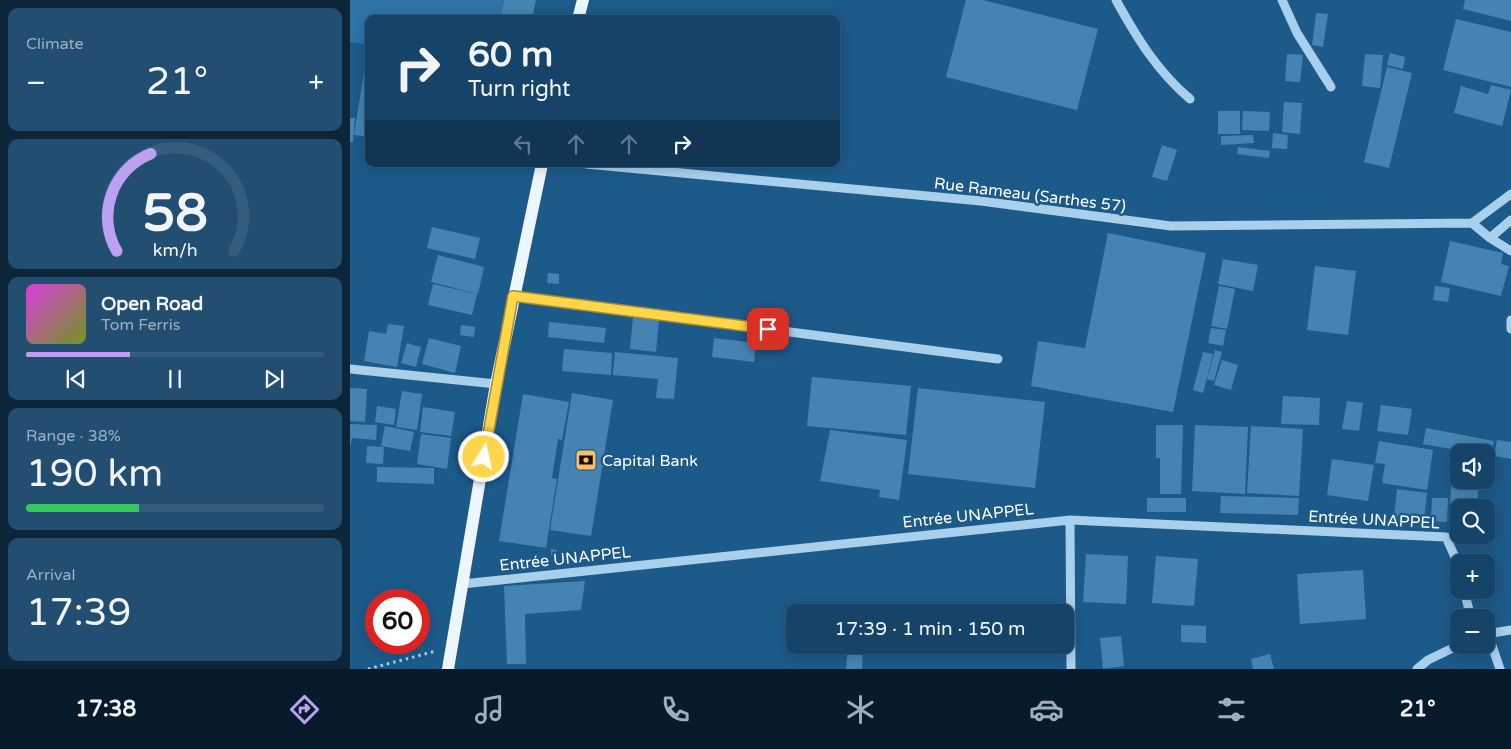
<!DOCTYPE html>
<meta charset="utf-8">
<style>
body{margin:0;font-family:"Varela Round",sans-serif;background:#224e71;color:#f1f3f6;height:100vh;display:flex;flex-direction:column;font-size:19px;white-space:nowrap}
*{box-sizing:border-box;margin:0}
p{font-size:16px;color:#9db0c0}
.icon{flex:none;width:28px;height:28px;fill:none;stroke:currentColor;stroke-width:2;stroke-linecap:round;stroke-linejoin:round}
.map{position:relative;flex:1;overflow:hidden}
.details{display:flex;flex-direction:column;gap:8px;padding:8px;background:#0c2539;width:350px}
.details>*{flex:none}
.top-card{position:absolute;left:15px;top:15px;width:475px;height:152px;border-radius:10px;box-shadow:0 2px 12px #0003,0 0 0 1px #345c7c;background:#154468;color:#f1f3f6;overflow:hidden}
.controls{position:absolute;left:1100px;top:444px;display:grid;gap:10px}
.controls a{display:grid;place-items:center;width:45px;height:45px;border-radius:10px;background:#154468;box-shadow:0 2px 12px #0003,0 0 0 1px #345c7c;font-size:25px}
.speed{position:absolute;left:15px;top:589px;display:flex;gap:10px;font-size:25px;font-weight:700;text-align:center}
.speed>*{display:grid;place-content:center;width:65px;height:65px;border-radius:50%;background:#154468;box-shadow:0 2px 12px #0003,0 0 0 1px #345c7c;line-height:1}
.speed .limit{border:8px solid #d22;background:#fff;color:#111}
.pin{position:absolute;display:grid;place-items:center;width:42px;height:42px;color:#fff;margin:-21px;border-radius:10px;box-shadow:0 2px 8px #0006}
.me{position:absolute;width:55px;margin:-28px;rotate:10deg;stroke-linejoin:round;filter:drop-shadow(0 0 4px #0008)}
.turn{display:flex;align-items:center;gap:18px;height:105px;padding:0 20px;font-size:22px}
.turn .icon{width:65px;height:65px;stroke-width:2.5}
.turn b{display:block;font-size:35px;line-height:42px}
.lanes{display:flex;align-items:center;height:48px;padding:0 20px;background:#0003;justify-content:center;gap:25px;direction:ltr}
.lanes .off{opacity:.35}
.big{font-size:38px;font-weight:600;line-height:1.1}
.details .tile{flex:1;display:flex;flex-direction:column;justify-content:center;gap:8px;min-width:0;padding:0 18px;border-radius:10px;background:#224e71}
.details .dial{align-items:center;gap:0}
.dial svg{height:130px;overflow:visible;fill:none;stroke:#345c7c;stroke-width:7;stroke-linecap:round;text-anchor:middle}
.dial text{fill:#f1f3f6;stroke:none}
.song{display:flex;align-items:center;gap:15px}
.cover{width:60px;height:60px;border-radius:8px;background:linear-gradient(135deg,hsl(300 70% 55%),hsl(80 70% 35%))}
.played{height:5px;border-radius:2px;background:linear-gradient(90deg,#bca0f2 35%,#345c7c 35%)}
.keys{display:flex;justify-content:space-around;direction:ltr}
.heat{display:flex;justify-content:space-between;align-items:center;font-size:28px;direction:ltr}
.charge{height:8px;border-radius:4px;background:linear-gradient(90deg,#34c759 38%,#345c7c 0)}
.trip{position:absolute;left:436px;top:604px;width:288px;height:50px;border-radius:10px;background:#154468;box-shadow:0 2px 12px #0003,0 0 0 1px #345c7c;font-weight:600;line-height:50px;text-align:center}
.menu{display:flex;height:80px;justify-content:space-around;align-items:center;background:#081b2a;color:#9db0c0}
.menu .icon{width:35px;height:35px}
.menu .active{color:#bca0f2}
.menu b{font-size:22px;color:#f1f3f6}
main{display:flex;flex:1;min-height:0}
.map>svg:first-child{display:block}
.green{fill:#2d73a6}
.building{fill:#4584b2}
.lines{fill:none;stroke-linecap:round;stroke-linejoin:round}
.path{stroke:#a8cfec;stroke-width:3;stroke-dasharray:2.5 4;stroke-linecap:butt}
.minor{stroke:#a8cfec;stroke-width:9}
.major{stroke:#edf6ff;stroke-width:12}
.route-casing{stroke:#a68a30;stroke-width:12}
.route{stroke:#ffd54a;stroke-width:9}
.labels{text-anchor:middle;stroke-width:5;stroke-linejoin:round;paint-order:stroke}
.street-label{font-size:16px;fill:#fff;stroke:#1c5a8a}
.poi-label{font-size:16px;fill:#fff;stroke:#1c5a8a;text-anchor:start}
</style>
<main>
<section class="details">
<div class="tile"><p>Climate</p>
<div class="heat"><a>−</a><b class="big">21°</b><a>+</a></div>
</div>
<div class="tile dial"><svg viewBox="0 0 100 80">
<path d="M14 69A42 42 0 1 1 86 69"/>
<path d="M14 69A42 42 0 0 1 35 9" stroke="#bca0f2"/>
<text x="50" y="56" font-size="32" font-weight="700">58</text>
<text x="50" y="72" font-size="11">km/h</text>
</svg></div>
<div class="tile">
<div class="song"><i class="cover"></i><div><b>Open Road</b><p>Tom Ferris</p></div></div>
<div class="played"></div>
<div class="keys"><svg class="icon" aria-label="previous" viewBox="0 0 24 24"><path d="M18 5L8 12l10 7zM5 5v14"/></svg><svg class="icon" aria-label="pause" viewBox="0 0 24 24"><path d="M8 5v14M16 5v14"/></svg><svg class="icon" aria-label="next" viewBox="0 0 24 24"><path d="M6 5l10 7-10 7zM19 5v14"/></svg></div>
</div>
<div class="tile"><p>Range · 38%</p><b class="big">190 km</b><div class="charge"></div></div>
<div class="tile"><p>Arrival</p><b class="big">17:39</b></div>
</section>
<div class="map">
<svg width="1161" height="669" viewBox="0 0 1161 669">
<rect width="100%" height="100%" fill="#1c5a8a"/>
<!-- green -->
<path class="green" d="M 0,0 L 154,0 L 150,19 L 19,19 L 19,45 L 0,42 Z"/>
<!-- building -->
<path class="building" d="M 154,0 L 186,0 L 182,19 L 150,19 Z
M 616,0 L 633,0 L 748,29 L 727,110 L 596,77 Z
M 1115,0 L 1161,0 L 1161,21 L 1113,9 Z
M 966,13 L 978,14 L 973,47 L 962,45 Z
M 1106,19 L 1161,32 L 1161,87 L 1093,70 Z
M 1040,53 L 1055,57 L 1053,69 L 1037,65 Z
M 937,54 L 953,55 L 950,82 L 935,81 Z
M 1015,54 L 1033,55 L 1030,88 L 1012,86 Z
M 15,66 L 19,67 L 19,137 L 4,135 Z
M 1037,67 L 1062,73 L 1039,168 L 1014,162 Z
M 1141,85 L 1161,90 L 1152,126 L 1104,113 L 1111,86 L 1138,94 Z
M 934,102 L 952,103 L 950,134 L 932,132 Z
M 868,111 L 890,111 L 890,134 L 868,134 Z
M 893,111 L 920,112 L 919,131 L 892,130 Z
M 0,118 L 5,118 L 3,142 L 0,142 Z
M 923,133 L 938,135 L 937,149 L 922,148 Z
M 903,135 L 904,143 L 871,145 L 871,136 Z
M 812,145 L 827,150 L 817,181 L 802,177 Z
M 888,147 L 920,151 L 919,158 L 887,154 Z
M 82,227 L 130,238 L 125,259 L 77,248 Z
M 758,233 L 856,253 L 823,412 L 681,386 L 688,341 L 735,348 Z
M 1100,241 L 1153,253 L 1151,264 L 1159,266 L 1151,296 L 1091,282 Z
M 88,255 L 134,267 L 128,294 L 81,282 Z
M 873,259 L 908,265 L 903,291 L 868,284 Z
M 965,266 L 1006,271 L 998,335 L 957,330 Z
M 198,273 L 209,274 L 209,284 L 197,283 Z
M 83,284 L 127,294 L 122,315 L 78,305 Z
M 869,286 L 885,289 L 877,329 L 861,326 Z
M 1085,286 L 1100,288 L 1098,302 L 1083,300 Z
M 283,317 L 309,319 L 306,352 L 280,349 Z
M 199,322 L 256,328 L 254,343 L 198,337 Z
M 38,324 L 54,326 L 47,367 L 14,361 L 19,331 L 36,334 Z
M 111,325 L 125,327 L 124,337 L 110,335 Z
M 861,328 L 876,330 L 873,346 L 858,343 Z
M 79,338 L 111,346 L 105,373 L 72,364 Z
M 364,338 L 406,343 L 404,362 L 362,357 Z
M 57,343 L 71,347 L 66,367 L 51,363 Z
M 214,349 L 262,353 L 261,375 L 212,371 Z
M 865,350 L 872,352 L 864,381 L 857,379 Z
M 265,352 L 328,358 L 324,399 L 306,398 L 308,379 L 263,375 Z
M 853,352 L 863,354 L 853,393 L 843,390 Z
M 872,360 L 888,365 L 881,390 L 864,385 Z
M 462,377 L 561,386 L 556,435 L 457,426 Z
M 0,388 L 17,389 L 15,422 L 0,421 Z
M 568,388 L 695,402 L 685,488 L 558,474 Z
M 52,391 L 72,394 L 67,430 L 46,427 Z
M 222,393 L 263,400 L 241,536 L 200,530 Z
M 173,394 L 219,402 L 212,440 L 208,439 L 202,478 L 207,479 L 196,548 L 149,541 Z
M 933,396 L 970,398 L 969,425 L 931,424 Z
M 997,401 L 1013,403 L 1009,431 L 992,429 Z
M 1031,405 L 1062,409 L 1058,435 L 1027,431 Z
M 27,406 L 46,409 L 44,425 L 25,422 Z
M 73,407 L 105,412 L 101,436 L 70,432 Z
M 0,424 L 27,425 L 26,440 L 2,438 L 0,447 Z
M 806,425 L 833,425 L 831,494 L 810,494 L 810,458 L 806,458 Z
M 845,425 L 898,427 L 895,494 L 842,491 Z
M 35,426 L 64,432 L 60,451 L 31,446 Z
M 901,426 L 953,429 L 949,496 L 897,493 Z
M 1076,428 L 1144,441 L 1141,457 L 1136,456 L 1136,452 L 1118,452 L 1073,444 Z
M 480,430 L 557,440 L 549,500 L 529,497 L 530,490 L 470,481 Z
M 71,434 L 101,438 L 97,469 L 67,464 Z
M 1147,440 L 1161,442 L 1161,459 L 1144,456 Z
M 1029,441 L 1083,450 L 1077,490 L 1032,483 L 1035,464 L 1025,463 Z
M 17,446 L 34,447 L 33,464 L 16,463 Z
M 1103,457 L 1109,457 L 1109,480 L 1129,480 L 1127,508 L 1100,508 Z
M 982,459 L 1024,465 L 1018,501 L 977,495 Z
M 27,467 L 84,468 L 84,484 L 27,482 Z
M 1047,489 L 1077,493 L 1074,521 L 1044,517 Z
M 871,496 L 949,498 L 948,515 L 870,513 Z
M 797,498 L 836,498 L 836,512 L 797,512 Z
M 1082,498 L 1098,498 L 1097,522 L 1081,521 Z
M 201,549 L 207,550 L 207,555 L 201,555 Z
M 736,554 L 778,556 L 776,604 L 733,602 Z
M 806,556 L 848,559 L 844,606 L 802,603 Z
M 1013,570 L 1016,619 L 950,624 L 947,574 Z
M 235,581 L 231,610 L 175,614 L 176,664 L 157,664 L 154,586 Z
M 831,625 L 856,626 L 856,643 L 831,642 Z
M 771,636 L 774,666 L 753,669 L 750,638 Z
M 498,645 L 513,645 L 512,669 L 496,669 Z
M 920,654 L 924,669 L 903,669 L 901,659 Z"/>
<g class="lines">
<!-- path -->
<path class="path" d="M 18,669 L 86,651"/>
<!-- minor -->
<path class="minor" d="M 766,0 C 787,38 807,71 840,99
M 932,0 L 947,33 L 981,87
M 236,164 L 631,201 L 821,226 L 1122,223
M 1122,223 L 1161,194
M 1122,223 L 1140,238 L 1161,251
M 1140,238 L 1161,220
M 163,296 L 648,359
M 1161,320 L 1161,329
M 0,369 L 146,384
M 720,520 L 721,669
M 112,584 L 720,520 L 1096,537 L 1109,566
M 1114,590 L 1121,618
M 1136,634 L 1161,630
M 1138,634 L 1150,669
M 1067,669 L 1078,660 L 1109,645"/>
<!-- major -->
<path class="major" d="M 228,19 L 233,0
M 98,669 L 146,384 L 192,164"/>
</g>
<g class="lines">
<!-- route casing -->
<g class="route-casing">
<path id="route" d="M 134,457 L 163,296 L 418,329"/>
</g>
<!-- route -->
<use href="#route" class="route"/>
</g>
<!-- icons -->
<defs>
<g id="bank-square" transform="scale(1.125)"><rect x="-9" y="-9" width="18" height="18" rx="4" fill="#fcbe65" stroke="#1c5a8a"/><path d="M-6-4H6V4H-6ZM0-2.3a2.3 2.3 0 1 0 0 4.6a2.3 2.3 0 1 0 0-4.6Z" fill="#111"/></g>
</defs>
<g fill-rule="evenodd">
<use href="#bank-square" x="236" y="460"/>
</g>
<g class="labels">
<!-- street labels -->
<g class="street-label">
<text transform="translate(680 194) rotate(7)" y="6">Rue Rameau (Sarthes 57)</text>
<text transform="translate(618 515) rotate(-6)" y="6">Entrée UNAPPEL</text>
<text transform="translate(1024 519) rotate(3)" y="6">Entrée UNAPPEL</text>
<text transform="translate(215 558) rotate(-6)" y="6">Entrée UNAPPEL</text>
</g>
<!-- poi labels -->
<g class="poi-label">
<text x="252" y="466">Capital Bank</text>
</g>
</g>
</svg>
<div class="controls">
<a><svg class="icon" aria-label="sound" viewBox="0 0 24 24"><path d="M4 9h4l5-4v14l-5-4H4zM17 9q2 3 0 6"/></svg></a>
<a><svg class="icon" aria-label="search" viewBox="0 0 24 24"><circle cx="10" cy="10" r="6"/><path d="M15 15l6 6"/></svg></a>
<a>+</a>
<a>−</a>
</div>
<div class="speed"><div class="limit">60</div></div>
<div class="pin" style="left:418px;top:329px;background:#d93025"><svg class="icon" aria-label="arrive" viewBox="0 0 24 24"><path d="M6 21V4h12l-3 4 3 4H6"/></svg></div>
<svg class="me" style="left:134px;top:457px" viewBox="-20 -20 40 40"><circle r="17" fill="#ffd54a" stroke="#fff" stroke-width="3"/><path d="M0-11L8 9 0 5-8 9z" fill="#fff"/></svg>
<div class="trip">17:39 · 1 min · 150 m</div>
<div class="top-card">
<div class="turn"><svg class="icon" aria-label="right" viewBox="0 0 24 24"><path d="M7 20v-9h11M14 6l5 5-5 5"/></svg><div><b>60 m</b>Turn right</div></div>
<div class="lanes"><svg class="icon off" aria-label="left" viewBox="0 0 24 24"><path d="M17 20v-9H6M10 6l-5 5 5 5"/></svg><svg class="icon off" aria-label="ahead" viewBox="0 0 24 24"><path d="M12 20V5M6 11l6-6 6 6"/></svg><svg class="icon off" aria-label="ahead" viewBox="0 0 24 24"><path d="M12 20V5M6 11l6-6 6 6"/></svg><svg class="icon" aria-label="right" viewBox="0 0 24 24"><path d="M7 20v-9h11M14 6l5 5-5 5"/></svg></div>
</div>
</div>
</main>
<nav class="menu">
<b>17:38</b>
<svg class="icon active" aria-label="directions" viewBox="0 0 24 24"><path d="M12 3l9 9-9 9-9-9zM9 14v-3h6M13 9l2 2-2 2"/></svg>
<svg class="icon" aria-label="music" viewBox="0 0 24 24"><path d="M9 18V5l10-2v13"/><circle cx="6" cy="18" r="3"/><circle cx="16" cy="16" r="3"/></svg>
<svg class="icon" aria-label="phone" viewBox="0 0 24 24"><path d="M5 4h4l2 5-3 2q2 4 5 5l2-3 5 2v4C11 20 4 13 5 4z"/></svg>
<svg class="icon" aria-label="climate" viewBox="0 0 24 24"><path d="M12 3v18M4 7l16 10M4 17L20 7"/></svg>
<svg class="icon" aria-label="car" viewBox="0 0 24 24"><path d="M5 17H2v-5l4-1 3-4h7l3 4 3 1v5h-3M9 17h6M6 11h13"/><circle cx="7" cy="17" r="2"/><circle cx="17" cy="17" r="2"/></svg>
<svg class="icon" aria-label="filters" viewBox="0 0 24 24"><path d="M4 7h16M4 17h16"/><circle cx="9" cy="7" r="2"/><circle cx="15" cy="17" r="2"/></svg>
<b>21°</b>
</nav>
